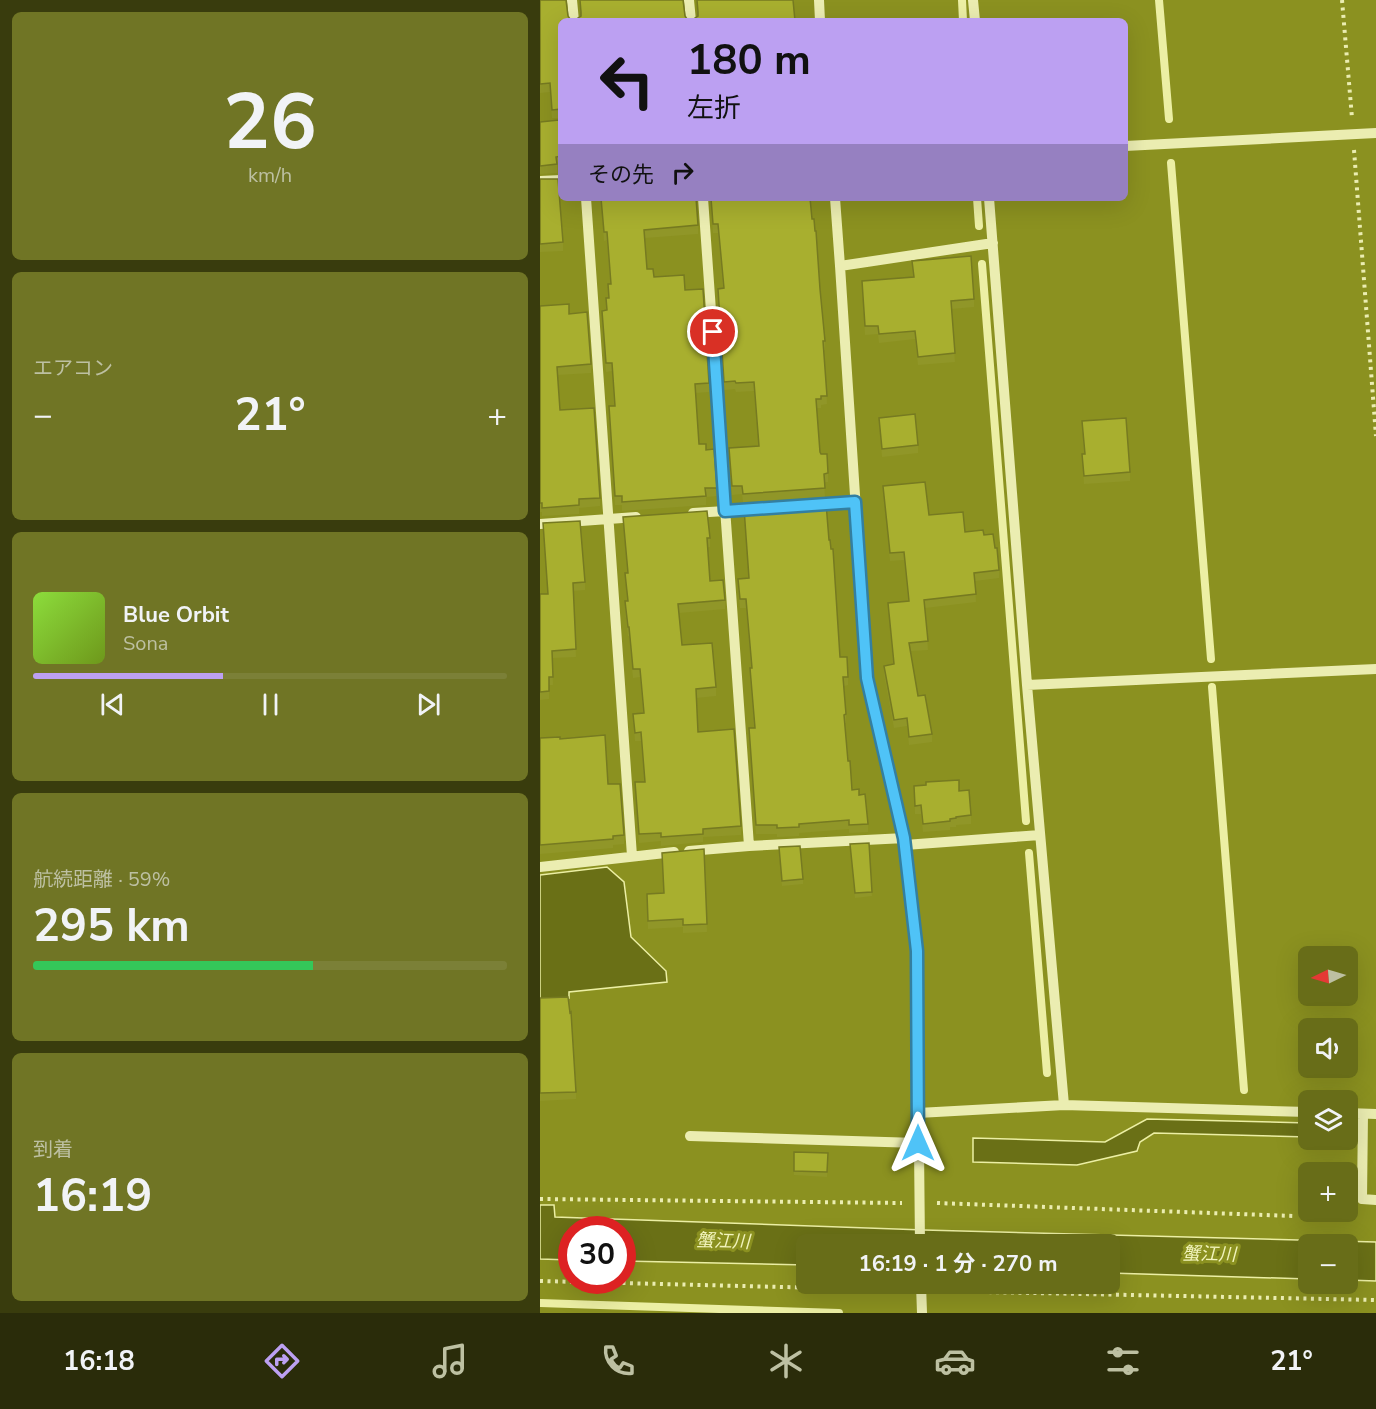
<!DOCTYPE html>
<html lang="ja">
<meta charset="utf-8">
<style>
body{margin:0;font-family:"Nunito Sans","Noto Sans JP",sans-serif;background:#707525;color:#f1f3f6;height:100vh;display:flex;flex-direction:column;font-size:22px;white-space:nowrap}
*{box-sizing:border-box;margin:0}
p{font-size:20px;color:#bdc0a2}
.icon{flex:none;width:33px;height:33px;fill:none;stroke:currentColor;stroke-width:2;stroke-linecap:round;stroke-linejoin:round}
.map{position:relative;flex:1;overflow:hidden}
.drawer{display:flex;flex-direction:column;gap:12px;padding:12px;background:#393c0d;width:540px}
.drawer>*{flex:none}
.banner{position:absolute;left:18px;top:18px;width:570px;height:183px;border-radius:9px;box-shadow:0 6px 24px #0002;background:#bca0f2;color:#111;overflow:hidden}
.needle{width:39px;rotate:265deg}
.buttons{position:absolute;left:758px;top:946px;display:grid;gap:12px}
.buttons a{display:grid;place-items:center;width:60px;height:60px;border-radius:9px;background:#686d18;box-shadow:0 6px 24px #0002;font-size:30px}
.speed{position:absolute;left:18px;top:1216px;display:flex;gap:12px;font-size:30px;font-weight:700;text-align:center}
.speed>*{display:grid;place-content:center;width:78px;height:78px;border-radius:50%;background:#686d18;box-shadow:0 6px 24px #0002;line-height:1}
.speed .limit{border:9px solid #d22;background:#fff;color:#111}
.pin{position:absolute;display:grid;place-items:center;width:51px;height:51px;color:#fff;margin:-26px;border:3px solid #fff;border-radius:50%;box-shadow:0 2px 6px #0007}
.me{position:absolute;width:66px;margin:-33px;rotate:0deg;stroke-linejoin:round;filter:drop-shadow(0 0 4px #0008)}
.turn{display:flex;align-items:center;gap:21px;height:126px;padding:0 30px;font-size:27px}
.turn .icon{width:78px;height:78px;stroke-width:2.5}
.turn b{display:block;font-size:42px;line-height:51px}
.then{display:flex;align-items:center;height:57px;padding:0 30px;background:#0003;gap:12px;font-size:22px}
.big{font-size:45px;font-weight:700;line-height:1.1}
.drawer .tile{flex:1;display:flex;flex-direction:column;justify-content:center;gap:9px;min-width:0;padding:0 21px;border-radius:9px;background:#707525}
.drawer .dial{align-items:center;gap:0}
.dial b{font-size:78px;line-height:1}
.song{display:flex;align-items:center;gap:18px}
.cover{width:72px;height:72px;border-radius:9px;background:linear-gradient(135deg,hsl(90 70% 55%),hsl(80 70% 35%))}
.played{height:6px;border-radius:3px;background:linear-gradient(90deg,#bca0f2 40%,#7b8037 40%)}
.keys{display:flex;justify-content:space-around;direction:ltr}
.heat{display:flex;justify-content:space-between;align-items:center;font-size:33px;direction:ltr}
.charge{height:9px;border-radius:4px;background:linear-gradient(90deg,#34c759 59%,#7b8037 0)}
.trip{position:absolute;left:256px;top:1234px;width:324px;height:60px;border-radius:9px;background:#686d18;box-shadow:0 6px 24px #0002;font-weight:700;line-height:60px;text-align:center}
.tabs{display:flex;height:96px;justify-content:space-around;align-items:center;background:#2a2c0a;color:#bdc0a2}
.tabs .icon{width:42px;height:42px}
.tabs .on{color:#bca0f2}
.tabs b{font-size:27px;color:#f1f3f6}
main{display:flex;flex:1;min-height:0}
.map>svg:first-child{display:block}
.water{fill:#6a7016;stroke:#ecefa4;stroke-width:1.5}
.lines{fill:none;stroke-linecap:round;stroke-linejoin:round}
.stream{stroke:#ecefa4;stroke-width:8}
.path{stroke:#ebedb1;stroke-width:4;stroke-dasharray:3 4.5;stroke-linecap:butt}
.minor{stroke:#ebedb1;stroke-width:10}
.wall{fill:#909628}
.building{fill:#a8af2f;stroke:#767a21;stroke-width:1.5}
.route-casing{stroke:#337fa1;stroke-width:15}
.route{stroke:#4fc3f7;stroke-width:10}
.labels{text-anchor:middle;stroke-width:6;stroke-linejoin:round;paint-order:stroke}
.water-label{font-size:18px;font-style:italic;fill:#f2f4bd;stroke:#8b9120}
</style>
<main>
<section class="drawer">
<div class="tile dial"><b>26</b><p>km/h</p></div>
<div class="tile"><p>エアコン</p>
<div class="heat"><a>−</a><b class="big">21°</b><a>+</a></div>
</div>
<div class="tile">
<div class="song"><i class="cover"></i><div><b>Blue Orbit</b><p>Sona</p></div></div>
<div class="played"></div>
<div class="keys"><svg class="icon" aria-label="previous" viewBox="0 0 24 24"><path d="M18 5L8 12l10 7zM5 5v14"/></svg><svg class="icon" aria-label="pause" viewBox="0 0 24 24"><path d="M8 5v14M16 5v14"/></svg><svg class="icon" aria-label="next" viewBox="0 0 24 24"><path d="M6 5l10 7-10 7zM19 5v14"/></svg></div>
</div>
<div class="tile"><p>航続距離 · 59%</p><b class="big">295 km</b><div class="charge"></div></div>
<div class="tile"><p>到着</p><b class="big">16:19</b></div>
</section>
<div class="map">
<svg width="836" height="1313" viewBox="0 0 836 1313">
<rect width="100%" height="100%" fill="#8b9120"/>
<!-- water -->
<path class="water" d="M 67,867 L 84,882 L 91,937 L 126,971 L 127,982 L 29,992 L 29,998 L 0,1001 L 0,875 Z
M 607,1119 L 768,1123 L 768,1137 L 614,1133 L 600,1142 L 597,1151 L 537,1165 L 433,1162 L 433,1138 L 565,1142 Z
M 0,1205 L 14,1205 L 15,1217 L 384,1230 L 836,1242 L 836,1281 L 807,1280 L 807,1245 L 768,1245 L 768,1279 L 570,1273 L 570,1245 L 267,1245 L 267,1265 L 83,1261 L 82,1230 L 32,1230 L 31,1260 L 0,1259 Z"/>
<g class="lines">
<!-- stream -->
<path class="stream" d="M 422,0 L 423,21
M 619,0 L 629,119
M 631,163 L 671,659
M 437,198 L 439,226
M 442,264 L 486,821
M 672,687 L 704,1090
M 489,853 L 507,1073
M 0,1303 L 299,1313"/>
<!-- path -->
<path class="path" d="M 802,0 L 812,118
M 814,150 L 836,436
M 0,1199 L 362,1203
M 397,1203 L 753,1216
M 0,1281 L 364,1290
M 396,1291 L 836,1300"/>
<!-- minor -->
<path class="minor" d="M 32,0 L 34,21
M 149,0 L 151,21
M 279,0 L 280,21
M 433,0 L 435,21
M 585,146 L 836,133
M 0,181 L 21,180
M 46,198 L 92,856
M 163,198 L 209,846
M 295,198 L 300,266 L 327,678 L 365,838 L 377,952 L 380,1245
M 449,198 L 487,685 L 524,1105
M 300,266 L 453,243
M 273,505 L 315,502
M 153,513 L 218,509
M 0,524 L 96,517
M 487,685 L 836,669
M 365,845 L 500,835
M 149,851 L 209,846 L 365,838
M 0,867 L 134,852
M 378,1113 L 524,1105 L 768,1112
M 807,1113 L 836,1114
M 823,1114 L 822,1199 L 836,1200
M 150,1136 L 378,1143
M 381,1284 L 382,1313"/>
</g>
<!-- wall -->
<path class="wall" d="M 0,0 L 28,16 L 30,19 L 35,20 L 41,15 L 39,0 L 143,0 L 145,16 L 147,19 L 152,20 L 158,15 L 156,0 L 253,0 L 255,21 L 21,21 L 21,118 L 12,118 L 10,92 L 0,93 Z
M 0,122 L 21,156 L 21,165 L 17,165 L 17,173 L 0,174 Z
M 0,179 L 23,242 L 23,251 L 0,252 Z
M 61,198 L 158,225 L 158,234 L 105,238 L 107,269 L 114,277 L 145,290 L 169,383 L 169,392 L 155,393 L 159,444 L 166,450 L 177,488 L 177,496 L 166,497 L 166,505 L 82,511 L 82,505 L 75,505 L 69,415 L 69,406 L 74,406 L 72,371 L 66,372 L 62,320 L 62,311 L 66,310 L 66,298 L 68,298 L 68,284 L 70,284 L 67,240 L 64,241 Z
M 170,198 L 270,198 L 285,341 L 285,350 L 284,350 L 287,404 L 281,405 L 281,408 L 276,408 L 280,452 L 288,473 L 288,482 L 284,482 L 285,497 L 203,502 L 202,494 L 192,495 L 189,448 L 219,446 L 214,391 L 196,392 L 195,389 L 184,390 L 178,297 L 178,289 L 183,288 L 178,233 L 173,233 Z
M 372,261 L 434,299 L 434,307 L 411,309 L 415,362 L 378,365 L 375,339 L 339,343 L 338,334 L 325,335 L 322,281 L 373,277 Z
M 0,306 L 29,314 L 51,364 L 51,373 L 17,375 L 20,410 L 60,498 L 60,506 L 39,508 L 39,514 L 2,516 L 2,512 L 0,512 Z
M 339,418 L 378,445 L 378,453 L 342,457 Z
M 542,421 L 590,472 L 590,481 L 544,484 L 542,454 L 544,454 Z
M 343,486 L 389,515 L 425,532 L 444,535 L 459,570 L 459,578 L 435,581 L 436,602 L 385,608 L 388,650 L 371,651 L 378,696 L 392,734 L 392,742 L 369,745 L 367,726 L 354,728 L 344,674 L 344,666 L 353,665 L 348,603 L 368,601 L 364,560 L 350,561 Z
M 204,508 L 289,540 L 300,657 L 308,677 L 308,685 L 304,686 L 306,714 L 306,723 L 305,723 L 312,790 L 319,795 L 328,824 L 328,832 L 309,833 L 309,829 L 259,833 L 259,836 L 237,837 L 237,834 L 216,834 L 209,737 L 209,728 L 214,728 L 210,677 L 211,668 L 206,608 L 200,608 L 198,588 L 198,579 L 209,578 Z
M 83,517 L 170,538 L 170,547 L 168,547 L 170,581 L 185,600 L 185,609 L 139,613 L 142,645 L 176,687 L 176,696 L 156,698 L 158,732 L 201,826 L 201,835 L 163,837 L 163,842 L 121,846 L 121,841 L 99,843 L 95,782 L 104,782 L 101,741 L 95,741 L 93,714 L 103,713 L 100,677 L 93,678 L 89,636 L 88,636 L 85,610 L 85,601 L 87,601 L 85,573 L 87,573 Z
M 3,523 L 45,582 L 45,590 L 33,591 L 36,657 L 12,658 L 13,685 L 9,685 L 9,699 L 0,700 L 0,594 L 8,594 Z
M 0,738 L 20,739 L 68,784 L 84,835 L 84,844 L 73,845 L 73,848 L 0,854 Z
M 374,786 L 419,791 L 431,815 L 431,824 L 416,825 L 416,827 L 410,827 L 410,830 L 383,832 L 381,814 L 375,814 Z
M 329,843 L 332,896 L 315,898 L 310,848 Z
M 164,849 L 167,932 L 143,933 L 143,927 L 108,929 L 107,894 L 123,893 Z
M 239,852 L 263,879 L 263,884 L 242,886 Z
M 0,998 L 36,1092 L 36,1099 L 0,1101 Z
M 288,1153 L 287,1177 L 254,1175 L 254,1171 Z"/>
<!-- building -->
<path class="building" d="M 0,0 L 26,0 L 28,16 L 30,19 L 35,20 L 41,16 L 41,12 L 40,0 L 143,0 L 145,16 L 147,19 L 152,20 L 158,16 L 158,12 L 157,0 L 253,0 L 255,21 L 21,21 L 21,109 L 12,110 L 10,83 L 0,84 Z
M 19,120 L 21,156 L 16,157 L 17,164 L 0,166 L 0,122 Z
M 0,179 L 18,179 L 23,242 L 0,244 Z
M 61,198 L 156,198 L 158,225 L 104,230 L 107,269 L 113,269 L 114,277 L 144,275 L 145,290 L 163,289 L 169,383 L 155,384 L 159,444 L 166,444 L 166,450 L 174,449 L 177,488 L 165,488 L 166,496 L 82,502 L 82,496 L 75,496 L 69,406 L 75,406 L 72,363 L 66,363 L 62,311 L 67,310 L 66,298 L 69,298 L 68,284 L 71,284 L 67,232 L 64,232 Z
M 171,198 L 270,198 L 272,219 L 274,219 L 275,231 L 276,231 L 280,289 L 285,341 L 283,341 L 287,396 L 281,396 L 281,399 L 276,399 L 280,452 L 281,454 L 287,454 L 288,473 L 284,474 L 285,488 L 203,494 L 202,486 L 192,486 L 189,448 L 219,446 L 214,382 L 196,383 L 195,381 L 184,382 L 178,289 L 184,288 L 178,224 L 173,224 Z
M 431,256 L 434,299 L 411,301 L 415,353 L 378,357 L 375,331 L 339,334 L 338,326 L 325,326 L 322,281 L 374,277 L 372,261 Z
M 29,304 L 29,314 L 47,312 L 51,364 L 17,367 L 20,410 L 54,408 L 60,498 L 39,499 L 39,505 L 2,508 L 2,503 L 0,503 L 0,306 Z
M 375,414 L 378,445 L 342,449 L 339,418 Z
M 586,418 L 590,472 L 544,476 L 542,454 L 545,454 L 542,421 Z
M 385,482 L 389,515 L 423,512 L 425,532 L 443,530 L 444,535 L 453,534 L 455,548 L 457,548 L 459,570 L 434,573 L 436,594 L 384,600 L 388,641 L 369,643 L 378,696 L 385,695 L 392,734 L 369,737 L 367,718 L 354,720 L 344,666 L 354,664 L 348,603 L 369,601 L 364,552 L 350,553 L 343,486 Z
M 286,503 L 289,540 L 290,540 L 291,549 L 293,549 L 300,657 L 307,657 L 308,677 L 303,677 L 306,714 L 304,715 L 308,761 L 310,761 L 312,790 L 319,789 L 319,795 L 325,794 L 328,824 L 309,825 L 309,820 L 259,824 L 259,827 L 237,828 L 237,825 L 216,825 L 209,728 L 215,728 L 210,668 L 212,668 L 206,599 L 200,599 L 198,579 L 209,578 L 204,508 Z
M 167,511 L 170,538 L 167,538 L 170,581 L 183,580 L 185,600 L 138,604 L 142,645 L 172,643 L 176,687 L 156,689 L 158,732 L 194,729 L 201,826 L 163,829 L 163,834 L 121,837 L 121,833 L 99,834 L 95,782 L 105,782 L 101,732 L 95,733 L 93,714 L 104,713 L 100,669 L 93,669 L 89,627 L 88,627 L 85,601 L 88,601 L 85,573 L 88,573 L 83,517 Z
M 40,521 L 45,582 L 33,583 L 36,649 L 12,651 L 13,677 L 9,677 L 9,691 L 0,692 L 0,594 L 8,594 L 3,523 Z
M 65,735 L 68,784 L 80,784 L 84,835 L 73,836 L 73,839 L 0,845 L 0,738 L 20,737 L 20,739 Z
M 419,780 L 419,791 L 429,790 L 431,815 L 416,817 L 416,818 L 410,819 L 410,821 L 383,824 L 381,805 L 375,806 L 374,786 L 386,785 L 386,782 Z
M 329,843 L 332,892 L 315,893 L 310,844 Z
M 260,846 L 263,879 L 242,881 L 239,847 Z
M 164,849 L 167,924 L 143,925 L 143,919 L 108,921 L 107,894 L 124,893 L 122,853 Z
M 28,997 L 30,1013 L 31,1012 L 36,1092 L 0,1093 L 0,998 Z
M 254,1152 L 288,1153 L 287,1172 L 254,1171 Z"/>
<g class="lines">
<!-- route casing -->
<g class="route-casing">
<path id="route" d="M 173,332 L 185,511 L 315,502 L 327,678 L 364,838 L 377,951 L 378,1143"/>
</g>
<!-- route -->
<use href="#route" class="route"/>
</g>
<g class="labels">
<!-- water labels -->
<g class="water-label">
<text transform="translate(183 1241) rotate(2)" y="6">蟹江川</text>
<text transform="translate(669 1254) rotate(1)" y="6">蟹江川</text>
</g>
</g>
</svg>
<div class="buttons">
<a><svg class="needle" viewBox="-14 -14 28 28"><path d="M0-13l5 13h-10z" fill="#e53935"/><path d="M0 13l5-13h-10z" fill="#bdc0a2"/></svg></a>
<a><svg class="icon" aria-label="sound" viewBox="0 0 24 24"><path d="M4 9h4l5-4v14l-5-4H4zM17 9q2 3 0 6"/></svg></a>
<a><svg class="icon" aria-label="layers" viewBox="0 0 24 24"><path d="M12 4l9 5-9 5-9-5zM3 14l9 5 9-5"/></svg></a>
<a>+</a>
<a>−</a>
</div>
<div class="speed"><div class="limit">30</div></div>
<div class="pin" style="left:173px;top:332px;background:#d93025"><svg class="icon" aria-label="arrive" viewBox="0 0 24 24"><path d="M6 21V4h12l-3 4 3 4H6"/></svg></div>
<svg class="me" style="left:378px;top:1143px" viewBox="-20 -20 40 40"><path d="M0-17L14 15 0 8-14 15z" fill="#4fc3f7" stroke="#fff" stroke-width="4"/></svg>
<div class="trip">16:19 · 1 分 · 270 m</div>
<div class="banner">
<div class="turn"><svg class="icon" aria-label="left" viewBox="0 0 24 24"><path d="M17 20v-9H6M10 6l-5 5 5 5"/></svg><div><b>180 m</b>左折</div></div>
<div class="then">その先<svg class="icon" aria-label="right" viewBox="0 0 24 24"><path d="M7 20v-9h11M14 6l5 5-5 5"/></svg></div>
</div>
</div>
</main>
<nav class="tabs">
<b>16:18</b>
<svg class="icon on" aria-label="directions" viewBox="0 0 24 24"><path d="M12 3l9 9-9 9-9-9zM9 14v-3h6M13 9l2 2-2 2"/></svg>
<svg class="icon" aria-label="music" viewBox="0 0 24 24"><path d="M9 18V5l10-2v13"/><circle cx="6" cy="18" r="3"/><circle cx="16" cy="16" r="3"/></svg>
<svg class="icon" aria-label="phone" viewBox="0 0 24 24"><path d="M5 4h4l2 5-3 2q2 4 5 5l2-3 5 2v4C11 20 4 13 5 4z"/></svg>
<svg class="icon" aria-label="climate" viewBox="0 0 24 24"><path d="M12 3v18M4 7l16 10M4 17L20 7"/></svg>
<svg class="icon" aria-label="car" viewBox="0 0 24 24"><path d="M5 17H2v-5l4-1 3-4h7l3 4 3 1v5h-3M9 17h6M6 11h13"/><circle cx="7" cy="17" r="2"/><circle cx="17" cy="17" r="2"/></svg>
<svg class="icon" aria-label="filters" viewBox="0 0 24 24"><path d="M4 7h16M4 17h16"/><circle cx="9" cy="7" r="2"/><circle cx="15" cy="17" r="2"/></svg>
<b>21°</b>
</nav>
